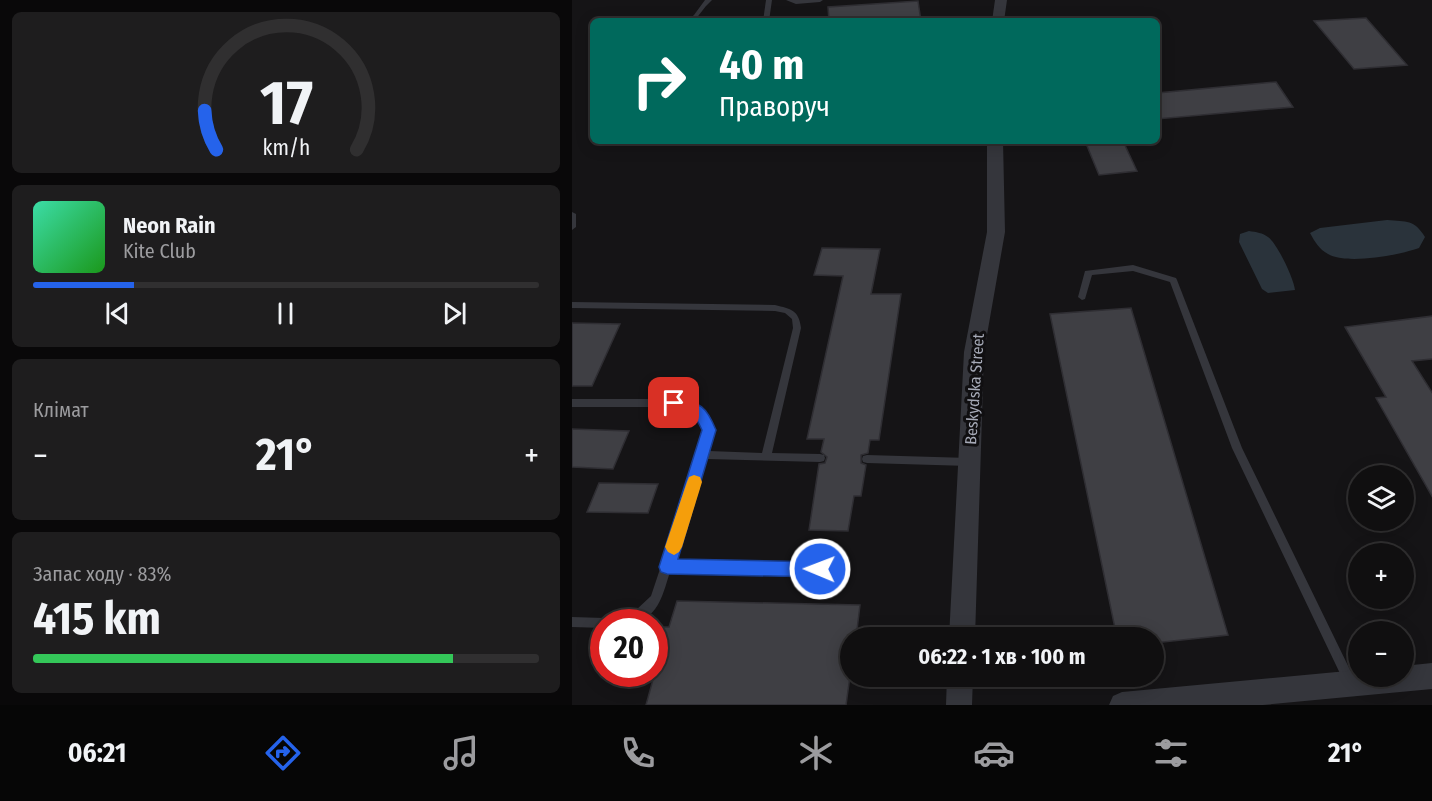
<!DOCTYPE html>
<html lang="uk">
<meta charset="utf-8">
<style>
body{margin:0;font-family:"Fira Sans Condensed",sans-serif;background:#1e1d1e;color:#f1f3f6;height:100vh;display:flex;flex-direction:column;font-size:22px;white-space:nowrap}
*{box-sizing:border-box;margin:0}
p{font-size:20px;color:#9c9c9f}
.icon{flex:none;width:33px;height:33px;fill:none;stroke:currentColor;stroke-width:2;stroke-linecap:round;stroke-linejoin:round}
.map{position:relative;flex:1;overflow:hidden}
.details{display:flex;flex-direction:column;gap:12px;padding:12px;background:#090809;width:572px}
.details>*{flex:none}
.hud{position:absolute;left:18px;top:18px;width:570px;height:126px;border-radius:9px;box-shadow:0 3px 15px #0003,0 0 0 2px #302f30;background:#00695c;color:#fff;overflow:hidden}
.controls{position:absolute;left:776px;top:465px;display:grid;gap:12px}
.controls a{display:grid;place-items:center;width:66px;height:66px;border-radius:50%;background:#100f10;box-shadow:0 3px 15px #0003,0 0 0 2px #302f30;font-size:30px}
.speed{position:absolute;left:18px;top:609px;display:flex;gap:12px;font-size:30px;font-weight:700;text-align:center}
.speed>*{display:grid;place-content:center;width:78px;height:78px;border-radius:50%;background:#100f10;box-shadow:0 3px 15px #0003,0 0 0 2px #302f30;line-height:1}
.speed .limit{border:9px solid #d22;background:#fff;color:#111}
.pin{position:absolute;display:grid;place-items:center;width:51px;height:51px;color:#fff;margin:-26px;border-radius:12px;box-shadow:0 3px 9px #0006}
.me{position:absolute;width:66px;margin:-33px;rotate:271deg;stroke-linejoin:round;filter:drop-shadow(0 0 4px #0008)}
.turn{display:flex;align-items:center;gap:21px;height:126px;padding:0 30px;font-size:27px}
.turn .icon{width:78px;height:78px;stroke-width:2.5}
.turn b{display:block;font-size:42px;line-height:51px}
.big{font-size:45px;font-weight:700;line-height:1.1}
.details .tile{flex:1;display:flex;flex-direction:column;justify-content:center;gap:9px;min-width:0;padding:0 21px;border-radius:9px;background:#1e1d1e}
.details .dial{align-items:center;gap:0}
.dial svg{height:156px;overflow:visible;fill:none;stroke:#302f30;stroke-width:7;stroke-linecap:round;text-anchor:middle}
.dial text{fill:#f1f3f6;stroke:none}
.song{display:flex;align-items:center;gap:18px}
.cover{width:72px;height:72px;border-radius:9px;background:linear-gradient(135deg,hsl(160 70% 55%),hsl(120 70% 35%))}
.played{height:6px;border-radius:3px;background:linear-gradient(90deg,#2563eb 20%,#302f30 20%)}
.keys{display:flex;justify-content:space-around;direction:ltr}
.heat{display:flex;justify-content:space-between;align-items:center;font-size:33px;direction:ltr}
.charge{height:9px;border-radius:4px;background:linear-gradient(90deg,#34c759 83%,#302f30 0)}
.trip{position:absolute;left:268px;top:627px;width:324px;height:60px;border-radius:30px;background:#100f10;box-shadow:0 3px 15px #0003,0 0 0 2px #302f30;font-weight:700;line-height:60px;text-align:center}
.menu{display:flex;height:96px;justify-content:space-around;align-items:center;background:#060606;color:#9c9c9f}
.menu .icon{width:42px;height:42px}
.menu .current{color:#2563eb}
.menu b{font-size:27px;color:#f1f3f6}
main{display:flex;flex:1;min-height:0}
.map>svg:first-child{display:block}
.water{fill:#2a333b}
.building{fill:#3f3f44;stroke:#2f2e33;stroke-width:1.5}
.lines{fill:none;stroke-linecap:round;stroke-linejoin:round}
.lane{fill:#35363c;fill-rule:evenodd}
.street{fill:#35363c;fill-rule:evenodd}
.route{fill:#2563eb;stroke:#184099;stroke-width:1.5}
.slow{fill:#f59e0b}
.labels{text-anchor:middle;stroke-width:6;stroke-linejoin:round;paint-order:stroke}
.street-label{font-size:16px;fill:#a6aab7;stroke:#100f11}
</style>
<main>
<section class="details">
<div class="tile dial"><svg viewBox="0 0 100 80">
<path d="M14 69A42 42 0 1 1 86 69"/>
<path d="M14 69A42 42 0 0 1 8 49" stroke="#2563eb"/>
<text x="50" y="56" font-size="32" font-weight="700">17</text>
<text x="50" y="72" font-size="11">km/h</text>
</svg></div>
<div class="tile">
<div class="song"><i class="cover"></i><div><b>Neon Rain</b><p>Kite Club</p></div></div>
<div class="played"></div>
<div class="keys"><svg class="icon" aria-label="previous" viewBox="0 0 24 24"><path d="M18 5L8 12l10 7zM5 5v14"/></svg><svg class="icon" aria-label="pause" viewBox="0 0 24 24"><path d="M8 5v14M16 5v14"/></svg><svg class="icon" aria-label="next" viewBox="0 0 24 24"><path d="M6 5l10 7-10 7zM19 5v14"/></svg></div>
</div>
<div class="tile"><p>Клімат</p>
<div class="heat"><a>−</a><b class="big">21°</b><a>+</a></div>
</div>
<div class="tile"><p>Запас ходу · 83%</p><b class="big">415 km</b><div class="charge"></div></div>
</section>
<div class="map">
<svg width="861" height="705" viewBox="0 0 861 705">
<rect width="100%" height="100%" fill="#151416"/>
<!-- water -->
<path class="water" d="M 815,220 C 835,222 842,219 853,237 L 847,248 C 828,255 774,265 756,254 C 747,249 743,242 738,233 L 748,228 Z
M 677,231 C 684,232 691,233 696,237 C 705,243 722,279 723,290 L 696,293 L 690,289 L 667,242 L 668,234 Z"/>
<!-- building -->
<path class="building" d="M 346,1 L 349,21 L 257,21 L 256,7 Z
M 794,18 L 835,65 L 782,69 L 742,21 Z
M 704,82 L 721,107 L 585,119 L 585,93 Z
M 513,141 L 551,141 L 565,171 L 527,175 Z
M 250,248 L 308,249 L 299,294 L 329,294 L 307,440 L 298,440 L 296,453 L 289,455 L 289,463 L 294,465 L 289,496 L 282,496 L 276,531 L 237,530 L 247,464 L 253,463 L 255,457 L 249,452 L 252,439 L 235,439 L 271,276 L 242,275 Z
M 559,308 L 656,635 L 582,643 L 582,638 L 545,638 L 478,314 Z
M 861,316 L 861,359 L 840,361 L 861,394 L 861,498 L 804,398 L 814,397 L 773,327 Z
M 0,323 L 48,324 L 20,386 L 0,386 Z
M 0,429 L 57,431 L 41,469 L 0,467 Z
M 27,483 L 86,484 L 76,513 L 15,512 Z
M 105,601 L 288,605 L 284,638 L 279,638 L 279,669 L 274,705 L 74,705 L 82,676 L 82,627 L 97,627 Z"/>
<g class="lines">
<!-- lane -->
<path class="lane" d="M 133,0 L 140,0 L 134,6 L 123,20 L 115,21 L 122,15 Z
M 194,0 L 200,0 L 197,21 L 191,21 Z
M 214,0 L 251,0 L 248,2 L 224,4 Z
M 0,212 L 4,214 L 4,227 L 0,230 Z
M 561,265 L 604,278 L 605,280 L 670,448 L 782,678 L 784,682 L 782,686 L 778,688 L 774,686 L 660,448 L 598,282 L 561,271 L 520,275 L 513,299 L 510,300 L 506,297 L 513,271 Z
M 0,302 L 203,305 C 219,309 227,310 229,328 L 200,453 L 248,454 L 252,455 L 253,458 L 252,461 L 248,462 L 135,459 L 102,562 L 248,564 L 252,565 L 254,569 L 252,573 L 248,574 L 98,572 C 92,590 87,617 64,622 C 57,624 47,622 39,622 L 41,618 L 57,614 L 63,611 L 79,596 L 126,455 L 132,430 L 131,423 L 120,411 L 102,407 L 0,407 L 0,399 L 102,399 L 123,404 C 146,415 142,431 137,451 L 190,453 L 221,328 L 220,319 L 213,313 L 203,311 L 0,308 Z
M 295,455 L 397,458 L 401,459 L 402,462 L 401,465 L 397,466 L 295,463 L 291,462 L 290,459 L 291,456 Z
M 0,617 L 32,618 L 36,619 L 38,622 L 32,622 L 32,628 L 0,627 Z"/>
<!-- street -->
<path class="street" d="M 423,0 L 435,0 L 432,21 L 420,21 Z
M 415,141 L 431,141 L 433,232 L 412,352 L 403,638 L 377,638 L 392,352 L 415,232 Z
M 861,663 L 861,689 L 691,705 L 537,705 L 541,696 L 550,692 L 786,670 L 786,676 L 831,676 L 831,666 Z
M 375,676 L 401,676 L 400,705 L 374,705 Z"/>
</g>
<!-- route -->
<path class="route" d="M 102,398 C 129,404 133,404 144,430 L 106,559 L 248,562 L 254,564 L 256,569 L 254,575 L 248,577 L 95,574 L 89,572 L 87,567 L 130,430 C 121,410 116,413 97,407 L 95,403 L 97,399 Z"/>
<!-- slow -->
<path class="slow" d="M 122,475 L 128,477 L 130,482 L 110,547 L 107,552 L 102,555 L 96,552 L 93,547 L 115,482 L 117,477 Z"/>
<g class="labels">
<!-- street labels -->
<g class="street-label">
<text transform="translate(402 389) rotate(-86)" y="6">Beskydska Street</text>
</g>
</g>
</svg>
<div class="controls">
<a><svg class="icon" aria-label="layers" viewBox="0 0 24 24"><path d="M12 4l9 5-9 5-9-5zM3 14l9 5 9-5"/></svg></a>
<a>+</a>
<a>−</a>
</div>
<div class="speed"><div class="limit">20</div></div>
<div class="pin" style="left:102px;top:403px;background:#d93025"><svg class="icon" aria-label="arrive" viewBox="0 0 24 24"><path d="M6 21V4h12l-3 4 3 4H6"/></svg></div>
<svg class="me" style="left:248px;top:569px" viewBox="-20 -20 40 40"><circle r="17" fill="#2563eb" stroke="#fff" stroke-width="3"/><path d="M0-11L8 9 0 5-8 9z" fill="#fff"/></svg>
<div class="trip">06:22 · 1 хв · 100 m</div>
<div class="hud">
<div class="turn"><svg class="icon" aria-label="right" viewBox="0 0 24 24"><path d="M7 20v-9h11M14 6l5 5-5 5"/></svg><div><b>40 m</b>Праворуч</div></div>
</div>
</div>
</main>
<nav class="menu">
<b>06:21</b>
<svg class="icon current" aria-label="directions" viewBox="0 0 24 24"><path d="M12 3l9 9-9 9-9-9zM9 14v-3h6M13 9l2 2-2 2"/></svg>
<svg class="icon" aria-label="music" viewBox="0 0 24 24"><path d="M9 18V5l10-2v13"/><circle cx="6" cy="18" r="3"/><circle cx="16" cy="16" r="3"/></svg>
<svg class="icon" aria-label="phone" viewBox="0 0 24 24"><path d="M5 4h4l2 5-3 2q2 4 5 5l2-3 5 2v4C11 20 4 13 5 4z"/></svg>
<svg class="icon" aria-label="climate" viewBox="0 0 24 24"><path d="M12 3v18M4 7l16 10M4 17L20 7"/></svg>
<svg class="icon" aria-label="car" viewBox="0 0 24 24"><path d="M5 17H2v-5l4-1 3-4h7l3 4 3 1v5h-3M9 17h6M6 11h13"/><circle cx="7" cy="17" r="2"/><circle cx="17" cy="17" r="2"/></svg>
<svg class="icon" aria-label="filters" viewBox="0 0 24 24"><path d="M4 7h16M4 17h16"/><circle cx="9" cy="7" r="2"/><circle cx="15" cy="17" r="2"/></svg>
<b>21°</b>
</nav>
